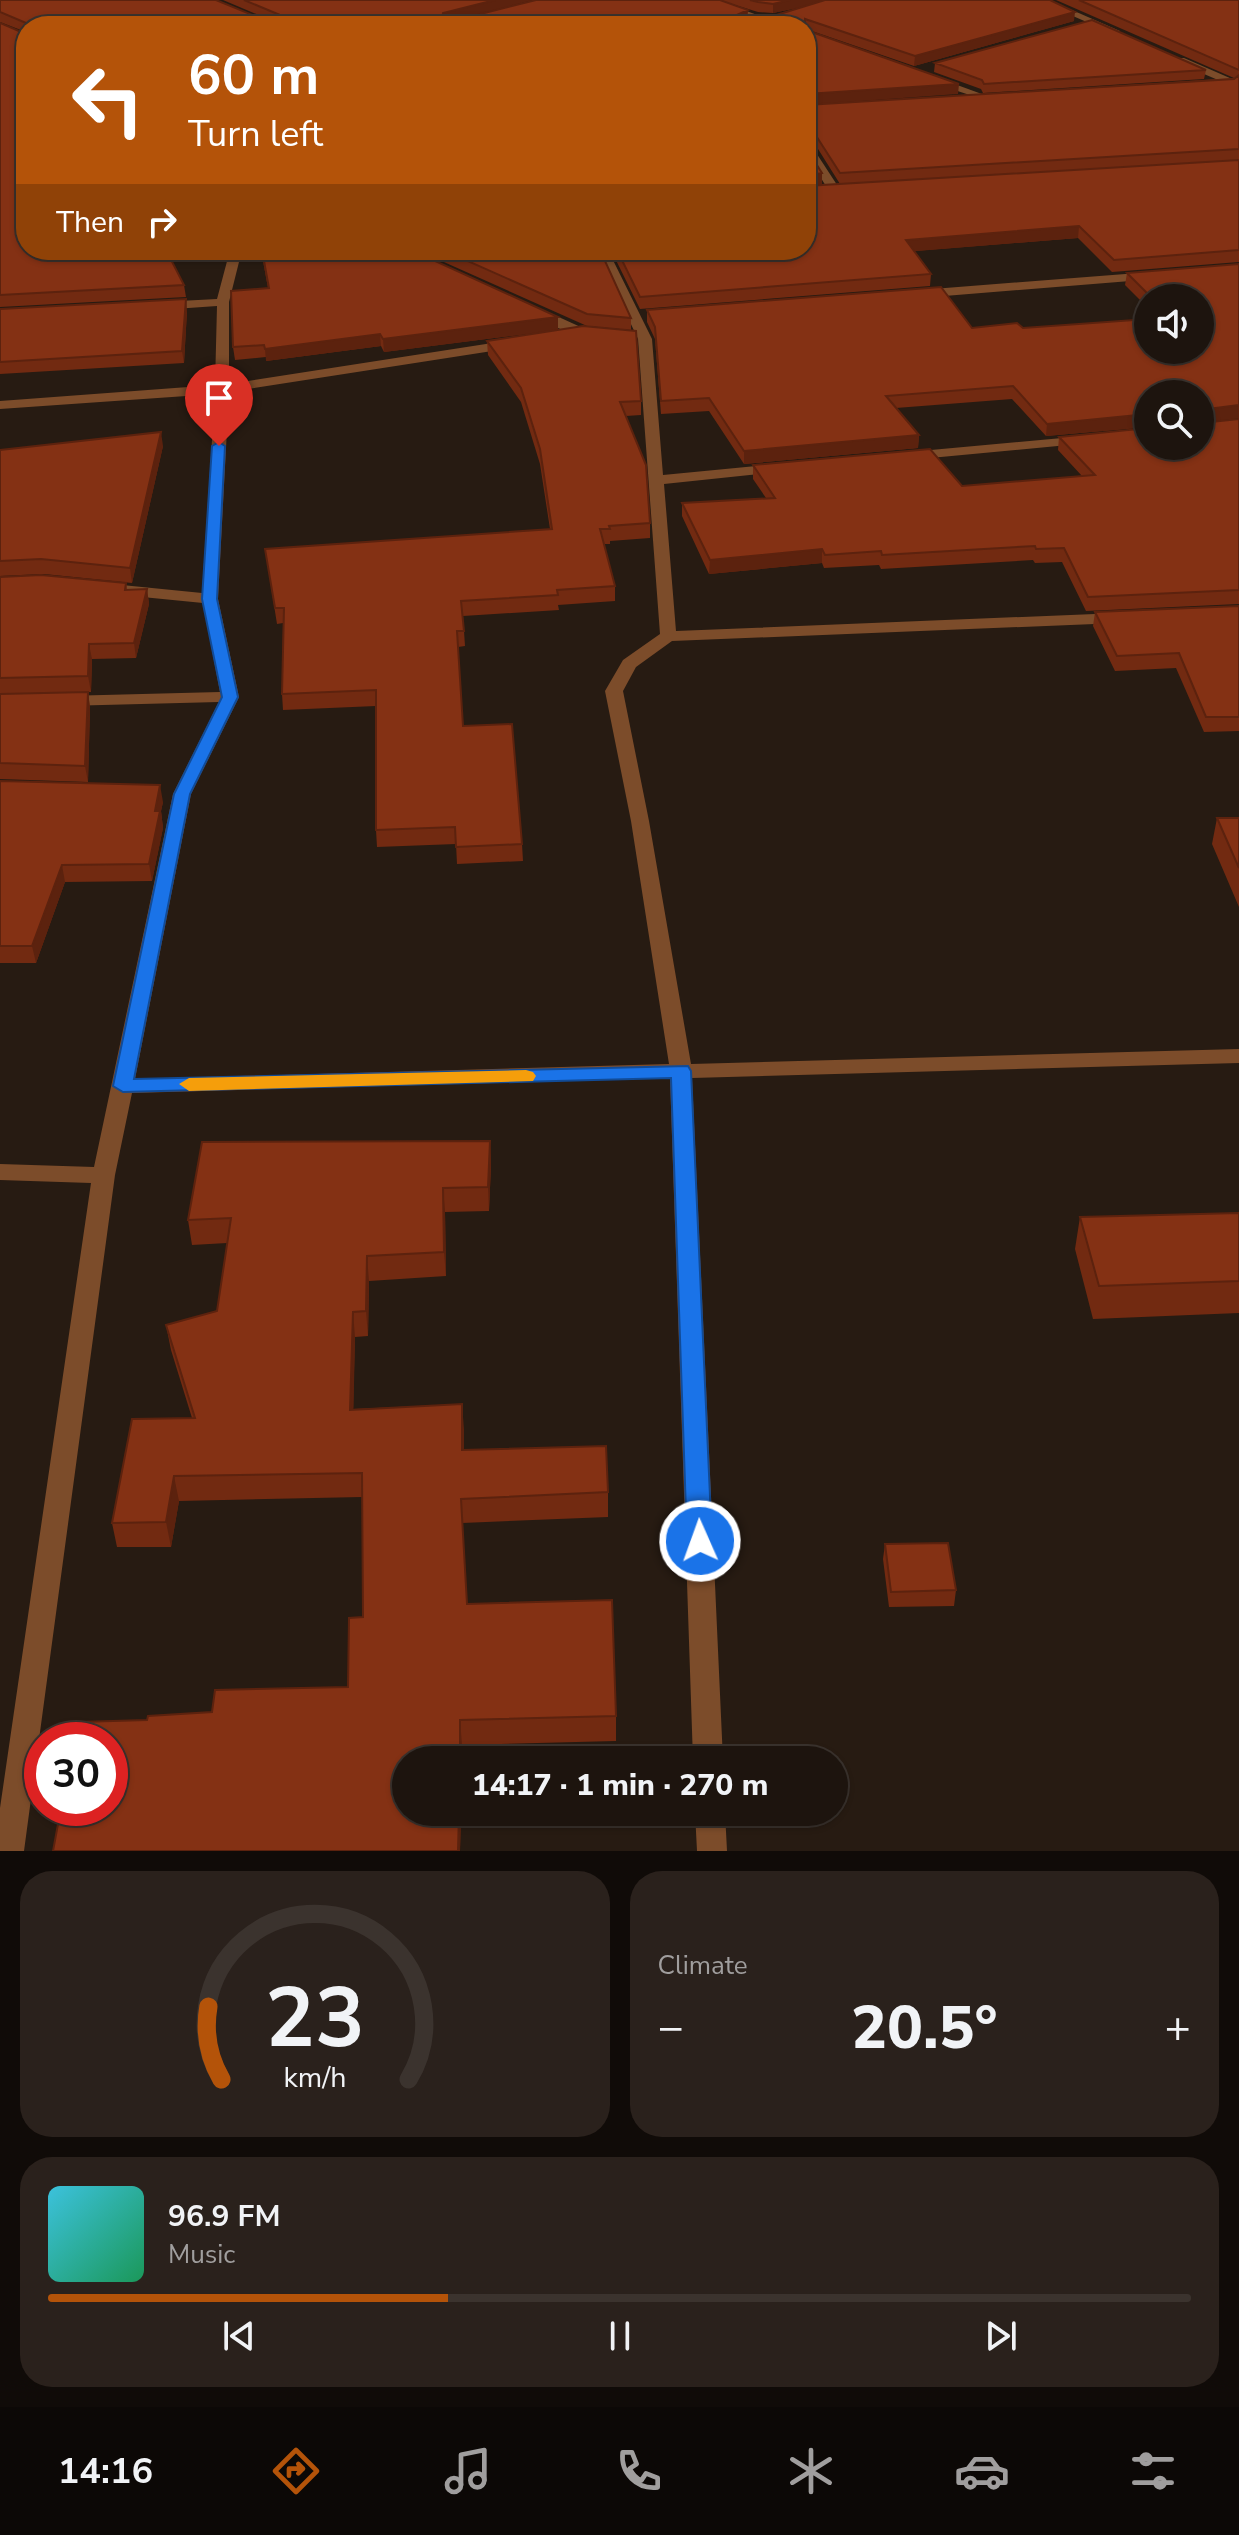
<!DOCTYPE html>
<meta charset="utf-8">
<style>
body{margin:0;font-family:"Nunito Sans",sans-serif;background:#2a211c;color:#f1f3f6;height:100vh;display:flex;flex-direction:column;font-size:30px;white-space:nowrap}
*{box-sizing:border-box;margin:0}
p{font-size:26px;color:#a09e9e}
.icon{flex:none;width:44px;height:44px;fill:none;stroke:currentColor;stroke-width:2;stroke-linecap:round;stroke-linejoin:round}
.map{position:relative;height:1851px;overflow:hidden}
.details{display:flex;flex-direction:column;gap:20px;padding:20px;background:#100b08;flex:1}
.details>*{flex:none}
.guide{position:absolute;left:16px;top:16px;width:800px;height:244px;border-radius:32px;box-shadow:0 2px 6px #0004,0 0 0 2px #3b332e;background:#b45309;color:#fff;overflow:hidden}
.controls{position:absolute;left:1134px;top:284px;display:grid;gap:16px}
.controls a{display:grid;place-items:center;width:80px;height:80px;border-radius:50%;background:#1d140e;box-shadow:0 2px 6px #0004,0 0 0 2px #3b332e;font-size:40px}
.speed{position:absolute;left:24px;top:1722px;display:flex;gap:16px;font-size:40px;font-weight:700;text-align:center}
.speed>*{display:grid;place-content:center;width:104px;height:104px;border-radius:50%;background:#1d140e;box-shadow:0 2px 6px #0004,0 0 0 2px #3b332e;line-height:1}
.speed .limit{border:12px solid #d22;background:#fff;color:#111}
.pin{position:absolute;display:grid;place-items:center;width:68px;height:68px;color:#fff;margin:-82px -34px;border-radius:50% 50% 50% 0;rotate:-45deg;box-shadow:0 0 8px #0007}
.pin .icon{rotate:45deg}
.me{position:absolute;width:88px;margin:-44px;rotate:358deg;stroke-linejoin:round;filter:drop-shadow(0 0 6px #0008)}
.turn{display:flex;align-items:center;gap:28px;height:168px;padding:0 40px;font-size:36px}
.turn .icon{width:104px;height:104px;stroke-width:2.5}
.turn b{display:block;font-size:56px;line-height:68px}
.then{display:flex;align-items:center;height:76px;padding:0 40px;background:#0003;gap:16px;font-size:30px}
.big{font-size:60px;font-weight:800;line-height:1.1}
.details .card{flex:1;display:flex;flex-direction:column;justify-content:center;gap:12px;min-width:0;padding:0 28px;border-radius:32px;background:#2a211c}
.details .dial{align-items:center;gap:0}
.dial svg{height:208px;overflow:visible;fill:none;stroke:#3b332e;stroke-width:7;stroke-linecap:round;text-anchor:middle}
.dial text{fill:#f1f3f6;stroke:none}
.song{display:flex;align-items:center;gap:24px}
.cover{width:96px;height:96px;border-radius:12px;background:linear-gradient(135deg,hsl(190 70% 55%),hsl(150 70% 35%))}
.played{height:8px;border-radius:4px;background:linear-gradient(90deg,#b45309 35%,#3b332e 35%)}
.keys{display:flex;justify-content:space-around;direction:ltr}
.heat{display:flex;justify-content:space-between;align-items:center;font-size:44px;direction:ltr}
.details .tiles{flex:1;display:grid;gap:20px;grid-template-columns:1fr 1fr}
.card:last-child{grid-column:span 2}
.trip{position:absolute;left:392px;top:1746px;width:456px;height:80px;border-radius:40px;background:#1d140e;box-shadow:0 2px 6px #0004,0 0 0 2px #3b332e;font-weight:800;line-height:80px;text-align:center}
.tab-bar{display:flex;height:128px;justify-content:space-around;align-items:center;background:#0c0806;color:#a09e9e}
.tab-bar .icon{width:56px;height:56px}
.tab-bar .selected{color:#b45309}
.tab-bar b{font-size:36px;color:#f1f3f6}
.map>svg:first-child{display:block}
.lines{fill:none;stroke-linecap:round;stroke-linejoin:round}
.minor{fill:#7c4c2a;fill-rule:evenodd}
.wall{fill:#722a11;fill-rule:evenodd}
.shaded-wall{fill:#5c220e}
.building{fill:#843114;stroke:#5c220e;stroke-width:2}
.route{fill:#1a73e8;stroke:#114b97;stroke-width:2}
.slow{fill:#f59e0b}
</style>
<div class="map">
<svg width="1239" height="1851" viewBox="0 0 1239 1851">
<rect width="100%" height="100%" fill="#271b12"/>
<g class="lines">
<!-- minor -->
<path class="minor" d="M 703,0 L 717,0 L 787,26 L 773,26 Z
M 1036,0 L 1049,0 L 1120,31 L 1112,33 Z
M 1176,58 L 1184,58 L 1239,82 L 1239,89 L 1176,62 Z
M 930,78 L 938,78 L 990,97 L 985,100 L 930,82 Z
M 806,142 L 811,145 L 841,191 L 839,193 L 829,191 L 806,154 Z
M 230,250 L 242,250 L 229,302 L 229,384 L 511,340 L 518,344 L 511,348 L 229,392 L 218,599 L 239,697 L 191,794 L 135,1079 L 669,1064 L 631,821 L 605,691 L 623,660 L 660,634 L 638,339 L 596,250 L 608,250 L 652,339 L 663,475 L 778,464 L 785,468 L 778,472 L 664,484 L 676,631 L 1119,613 L 1127,618 L 1119,623 L 672,641 L 636,667 L 623,691 L 649,821 L 691,1064 L 1239,1049 L 1239,1063 L 692,1078 L 723,1760 L 693,1760 L 670,1078 L 132,1093 L 115,1175 L 24,1851 L 0,1851 L 0,1808 L 91,1183 L 0,1180 L 0,1164 L 94,1167 L 173,794 L 219,702 L 64,706 L 55,701 L 64,696 L 220,692 L 203,603 L 122,595 L 114,590 L 122,585 L 202,593 L 215,394 L 0,409 L 0,401 L 215,385 L 217,306 L 160,310 L 154,306 L 160,302 L 217,299 Z
M 1151,272 L 1155,273 L 1155,279 L 920,298 L 914,294 L 920,290 Z
M 529,308 L 539,308 L 585,329 L 605,334 C 585,347 549,322 529,314 Z
M 1084,436 L 1091,440 L 1089,443 L 909,460 L 902,456 L 909,452 Z
M 695,1812 L 725,1812 L 727,1851 L 697,1851 Z"/>
</g>
<!-- wall -->
<path class="wall" d="M 0,0 L 268,19 L 223,0 L 532,0 L 458,19 L 461,19 L 536,0 L 1050,0 L 1074,21 L 914,66 L 806,29 L 806,26 L 26,26 L 26,32 L 0,22 ZM 722,1 L 758,12 L 773,13 L 806,6 L 770,17 L 747,19 L 748,10 Z
M 1056,0 L 1239,0 L 1239,160 L 840,184 L 813,141 L 807,139 L 807,106 L 1234,78 Z
M 0,23 L 184,285 L 186,297 L 0,307 Z
M 935,63 L 1206,70 L 1204,79 L 983,93 L 981,89 L 934,72 Z
M 806,148 L 822,184 L 807,187 L 1239,160 L 1239,262 L 1112,272 L 1078,238 L 914,251 L 931,274 L 930,286 L 640,309 L 611,250 L 806,250 Z
M 261,250 L 411,250 L 558,317 L 558,330 L 384,352 L 381,346 L 266,361 L 266,357 L 235,360 L 233,347 L 268,288 Z
M 417,250 L 600,250 L 631,318 L 631,330 L 587,326 Z
M 1239,264 L 1239,419 L 1239,418 L 1202,422 L 1239,419 L 1239,604 L 1086,611 L 1062,562 L 1035,563 L 1033,560 L 881,569 L 879,565 L 824,568 L 822,563 L 709,574 L 682,516 L 682,503 L 766,498 L 753,479 L 753,465 L 962,486 L 1082,476 L 1058,450 L 1059,437 L 1200,446 L 1148,394 L 1148,427 L 1046,436 L 1012,399 L 896,408 L 919,435 L 918,448 L 744,464 L 709,411 L 661,414 L 655,339 L 647,322 L 647,310 L 972,328 L 1023,328 L 1148,350 L 1200,298 L 1148,298 L 1148,308 L 1125,285 L 1127,273 Z
M 0,309 L 187,311 L 184,363 L 0,374 Z
M 487,341 L 641,401 L 641,415 L 626,416 L 650,523 L 650,538 L 610,541 L 610,544 L 604,544 L 615,586 L 615,601 L 558,605 L 559,610 L 463,616 L 465,646 L 458,647 L 463,726 L 522,844 L 523,861 L 457,864 L 456,844 L 377,847 L 376,830 L 376,706 L 283,710 L 282,694 L 283,623 L 277,624 L 265,549 L 550,529 L 540,464 L 521,402 L 488,355 Z
M 163,446 L 132,583 L 44,574 L 0,576 L 0,450 Z
M 0,577 L 126,583 L 127,589 L 147,589 L 149,604 L 136,658 L 92,659 L 91,692 L 88,692 L 90,708 L 88,782 L 0,779 Z
M 1239,606 L 1239,731 L 1204,732 L 1176,668 L 1115,671 L 1093,626 L 1095,612 Z
M 0,781 L 163,802 L 161,811 L 163,828 L 152,881 L 65,882 L 36,963 L 0,963 Z
M 1217,818 L 1239,818 L 1239,907 L 1212,844 Z
M 490,1141 L 491,1165 L 489,1211 L 445,1212 L 446,1276 L 369,1281 L 368,1336 L 355,1337 L 353,1409 L 462,1404 L 464,1450 L 608,1492 L 608,1517 L 462,1523 L 467,1604 L 616,1716 L 616,1741 L 462,1745 L 462,1760 L 406,1760 L 406,1812 L 461,1812 L 460,1851 L 53,1851 L 147,1720 L 212,1712 L 348,1687 L 363,1617 L 362,1497 L 179,1501 L 171,1547 L 117,1547 L 112,1523 L 192,1418 L 171,1350 L 166,1325 L 217,1311 L 227,1243 L 192,1245 L 188,1220 Z
M 1239,1213 L 1239,1313 L 1093,1319 L 1075,1249 L 1080,1217 Z
M 885,1544 L 956,1590 L 954,1606 L 889,1607 L 883,1559 Z"/>
<!-- shaded-wall -->
<path class="shaded-wall" d="M 495,0 L 532,0 L 443,23 L 442,19 L 443,13 Z
M 790,0 L 833,0 L 773,13 L 773,4 Z
M 748,10 L 747,20 L 736,25 L 737,15 Z
M 1075,12 L 1074,21 L 914,66 L 915,56 Z
M 959,84 L 958,94 L 806,105 L 806,94 Z
M 822,173 L 822,184 L 806,187 L 806,176 Z
M 1079,226 L 1078,238 L 905,252 L 906,240 Z
M 186,299 L 187,311 L 184,363 L 182,351 Z
M 558,317 L 558,330 L 384,352 L 383,339 Z
M 380,334 L 381,346 L 266,361 L 265,349 Z
M 1239,405 L 1239,418 L 1200,423 L 1200,410 Z
M 1148,414 L 1148,427 L 1046,436 L 1047,424 Z
M 161,432 L 163,446 L 132,583 L 130,568 Z
M 919,435 L 918,448 L 744,464 L 744,451 Z
M 822,549 L 822,563 L 709,574 L 710,560 Z
M 147,589 L 149,604 L 136,658 L 134,643 Z
M 89,644 L 92,659 L 91,692 L 88,676 Z
M 88,692 L 90,708 L 88,782 L 85,766 Z
M 160,785 L 163,802 L 161,811 L 163,828 L 152,881 L 149,864 L 155,811 Z
M 62,865 L 65,882 L 36,963 L 32,946 Z
M 490,1141 L 491,1165 L 489,1211 L 488,1187 Z
M 443,1188 L 445,1212 L 446,1276 L 444,1252 Z
M 367,1256 L 369,1281 L 368,1336 L 366,1311 Z
M 353,1312 L 355,1337 L 353,1434 L 350,1410 Z
M 462,1404 L 464,1429 L 464,1475 L 462,1450 Z
M 174,1476 L 179,1501 L 171,1547 L 166,1522 Z
M 460,1720 L 462,1745 L 462,1760 L 460,1760 Z
M 459,1812 L 461,1812 L 460,1851 L 458,1851 Z"/>
<!-- building -->
<path class="building" d="M 0,0 L 216,0 L 262,19 L 277,19 L 280,15 L 244,0 L 495,0 L 443,13 L 442,19 L 461,19 L 536,0 L 720,0 L 748,10 L 737,15 L 740,19 L 770,17 L 825,0 L 1050,0 L 1075,12 L 915,56 L 805,19 L 805,26 L 26,26 L 26,23 L 0,12 Z
M 750,0 L 790,0 L 773,4 L 758,2 Z
M 1079,0 L 1239,0 L 1239,70 Z
M 1092,20 L 1206,70 L 984,84 L 982,80 L 935,63 Z
M 0,23 L 26,34 L 26,250 L 166,250 L 184,285 L 0,295 Z
M 806,30 L 959,84 L 806,94 Z
M 1239,75 L 1239,149 L 840,173 L 813,131 L 807,128 L 806,129 L 806,105 L 1234,79 Z
M 806,148 L 822,173 L 806,176 Z
M 1239,160 L 1239,250 L 1114,260 L 1079,226 L 906,240 L 931,274 L 640,297 L 617,250 L 806,250 L 806,186 Z
M 262,250 L 411,250 L 558,317 L 383,339 L 380,334 L 265,349 L 264,345 L 233,347 L 231,291 L 269,288 Z
M 443,250 L 600,250 L 631,318 L 587,314 Z
M 1239,264 L 1239,405 L 1200,410 L 1200,394 L 1148,394 L 1148,414 L 1047,424 L 1013,386 L 886,396 L 919,435 L 744,451 L 709,398 L 661,401 L 655,327 L 647,310 L 941,287 L 972,328 L 1017,323 L 1023,328 L 1148,319 L 1148,350 L 1200,350 L 1200,298 L 1152,298 L 1127,273 Z
M 186,299 L 182,351 L 0,362 L 0,309 Z
M 583,326 L 636,331 L 641,401 L 620,402 L 646,465 L 650,523 L 609,526 L 610,529 L 600,529 L 615,586 L 557,590 L 558,595 L 461,601 L 464,631 L 457,631 L 463,726 L 512,724 L 522,844 L 456,847 L 455,827 L 376,830 L 376,690 L 282,694 L 284,608 L 275,608 L 265,549 L 552,529 L 540,449 L 521,388 L 487,341 Z
M 1239,419 L 1239,590 L 1088,597 L 1064,548 L 1036,549 L 1035,546 L 882,555 L 881,551 L 825,555 L 822,549 L 710,560 L 682,503 L 775,498 L 753,465 L 930,449 L 962,486 L 1095,475 L 1059,437 L 1148,428 L 1148,446 L 1200,446 L 1200,421 L 1202,423 Z
M 161,432 L 130,568 L 41,559 L 0,561 L 0,450 Z
M 41,575 L 126,583 L 125,590 L 147,589 L 134,643 L 89,644 L 88,676 L 0,678 L 0,577 Z
M 1239,606 L 1239,717 L 1206,717 L 1179,653 L 1117,656 L 1095,612 Z
M 88,692 L 85,766 L 0,763 L 0,694 Z
M 0,781 L 160,785 L 155,811 L 160,811 L 149,864 L 62,865 L 32,946 L 0,946 Z
M 1217,818 L 1239,818 L 1239,868 Z
M 490,1141 L 488,1187 L 443,1188 L 444,1252 L 367,1256 L 366,1311 L 353,1312 L 350,1410 L 462,1404 L 462,1450 L 606,1446 L 608,1492 L 461,1499 L 467,1604 L 612,1600 L 616,1716 L 460,1720 L 460,1760 L 406,1760 L 406,1812 L 459,1812 L 458,1851 L 53,1851 L 61,1808 L 110,1808 L 110,1740 L 74,1740 L 78,1722 L 147,1720 L 148,1716 L 212,1712 L 215,1690 L 348,1687 L 349,1618 L 363,1617 L 362,1473 L 174,1476 L 166,1522 L 112,1523 L 132,1419 L 195,1418 L 166,1325 L 217,1311 L 231,1218 L 188,1220 L 202,1142 Z
M 1239,1213 L 1239,1281 L 1099,1286 L 1080,1217 Z
M 948,1543 L 956,1590 L 891,1592 L 885,1544 Z"/>
<!-- route -->
<path class="route" d="M 219,442 L 225,446 L 217,599 L 238,697 L 190,794 L 134,1079 L 688,1066 L 691,1071 L 712,1541 L 708,1548 L 700,1551 L 691,1548 L 687,1541 L 671,1078 L 123,1092 L 113,1086 L 174,794 L 222,697 L 202,599 L 212,446 Z"/>
<!-- slow -->
<path class="slow" d="M 526,1070 L 533,1072 L 536,1076 L 533,1081 L 189,1091 L 179,1084 L 189,1078 Z"/>
</svg>
<div class="controls">
<a><svg class="icon" aria-label="sound" viewBox="0 0 24 24"><path d="M4 9h4l5-4v14l-5-4H4zM17 9q2 3 0 6"/></svg></a>
<a><svg class="icon" aria-label="search" viewBox="0 0 24 24"><circle cx="10" cy="10" r="6"/><path d="M15 15l6 6"/></svg></a>
</div>
<div class="speed"><div class="limit">30</div></div>
<div class="pin" style="left:219px;top:446px;background:#d93025"><svg class="icon" aria-label="arrive" viewBox="0 0 24 24"><path d="M6 21V4h12l-3 4 3 4H6"/></svg></div>
<svg class="me" style="left:700px;top:1541px" viewBox="-20 -20 40 40"><circle r="17" fill="#1a73e8" stroke="#fff" stroke-width="3"/><path d="M0-11L8 9 0 5-8 9z" fill="#fff"/></svg>
<div class="trip">14:17 · 1 min · 270 m</div>
<div class="guide">
<div class="turn"><svg class="icon" aria-label="left" viewBox="0 0 24 24"><path d="M17 20v-9H6M10 6l-5 5 5 5"/></svg><div><b>60 m</b>Turn left</div></div>
<div class="then">Then<svg class="icon" aria-label="right" viewBox="0 0 24 24"><path d="M7 20v-9h11M14 6l5 5-5 5"/></svg></div>
</div>
</div>
<section class="details">
<div class="tiles">
<div class="card dial"><svg viewBox="0 0 100 80">
<path d="M14 69A42 42 0 1 1 86 69"/>
<path d="M14 69A42 42 0 0 1 9 41" stroke="#b45309"/>
<text x="50" y="56" font-size="32" font-weight="700">23</text>
<text x="50" y="72" font-size="11">km/h</text>
</svg></div>
<div class="card"><p>Climate</p>
<div class="heat"><a>−</a><b class="big">20.5°</b><a>+</a></div>
</div>
<div class="card">
<div class="song"><i class="cover"></i><div><b>96.9 FM</b><p>Music</p></div></div>
<div class="played"></div>
<div class="keys"><svg class="icon" aria-label="previous" viewBox="0 0 24 24"><path d="M18 5L8 12l10 7zM5 5v14"/></svg><svg class="icon" aria-label="pause" viewBox="0 0 24 24"><path d="M8 5v14M16 5v14"/></svg><svg class="icon" aria-label="next" viewBox="0 0 24 24"><path d="M6 5l10 7-10 7zM19 5v14"/></svg></div>
</div>
</div>
</section>
<nav class="tab-bar">
<b>14:16</b>
<svg class="icon selected" aria-label="directions" viewBox="0 0 24 24"><path d="M12 3l9 9-9 9-9-9zM9 14v-3h6M13 9l2 2-2 2"/></svg>
<svg class="icon" aria-label="music" viewBox="0 0 24 24"><path d="M9 18V5l10-2v13"/><circle cx="6" cy="18" r="3"/><circle cx="16" cy="16" r="3"/></svg>
<svg class="icon" aria-label="phone" viewBox="0 0 24 24"><path d="M5 4h4l2 5-3 2q2 4 5 5l2-3 5 2v4C11 20 4 13 5 4z"/></svg>
<svg class="icon" aria-label="climate" viewBox="0 0 24 24"><path d="M12 3v18M4 7l16 10M4 17L20 7"/></svg>
<svg class="icon" aria-label="car" viewBox="0 0 24 24"><path d="M5 17H2v-5l4-1 3-4h7l3 4 3 1v5h-3M9 17h6M6 11h13"/><circle cx="7" cy="17" r="2"/><circle cx="17" cy="17" r="2"/></svg>
<svg class="icon" aria-label="filters" viewBox="0 0 24 24"><path d="M4 7h16M4 17h16"/><circle cx="9" cy="7" r="2"/><circle cx="15" cy="17" r="2"/></svg>
</nav>
